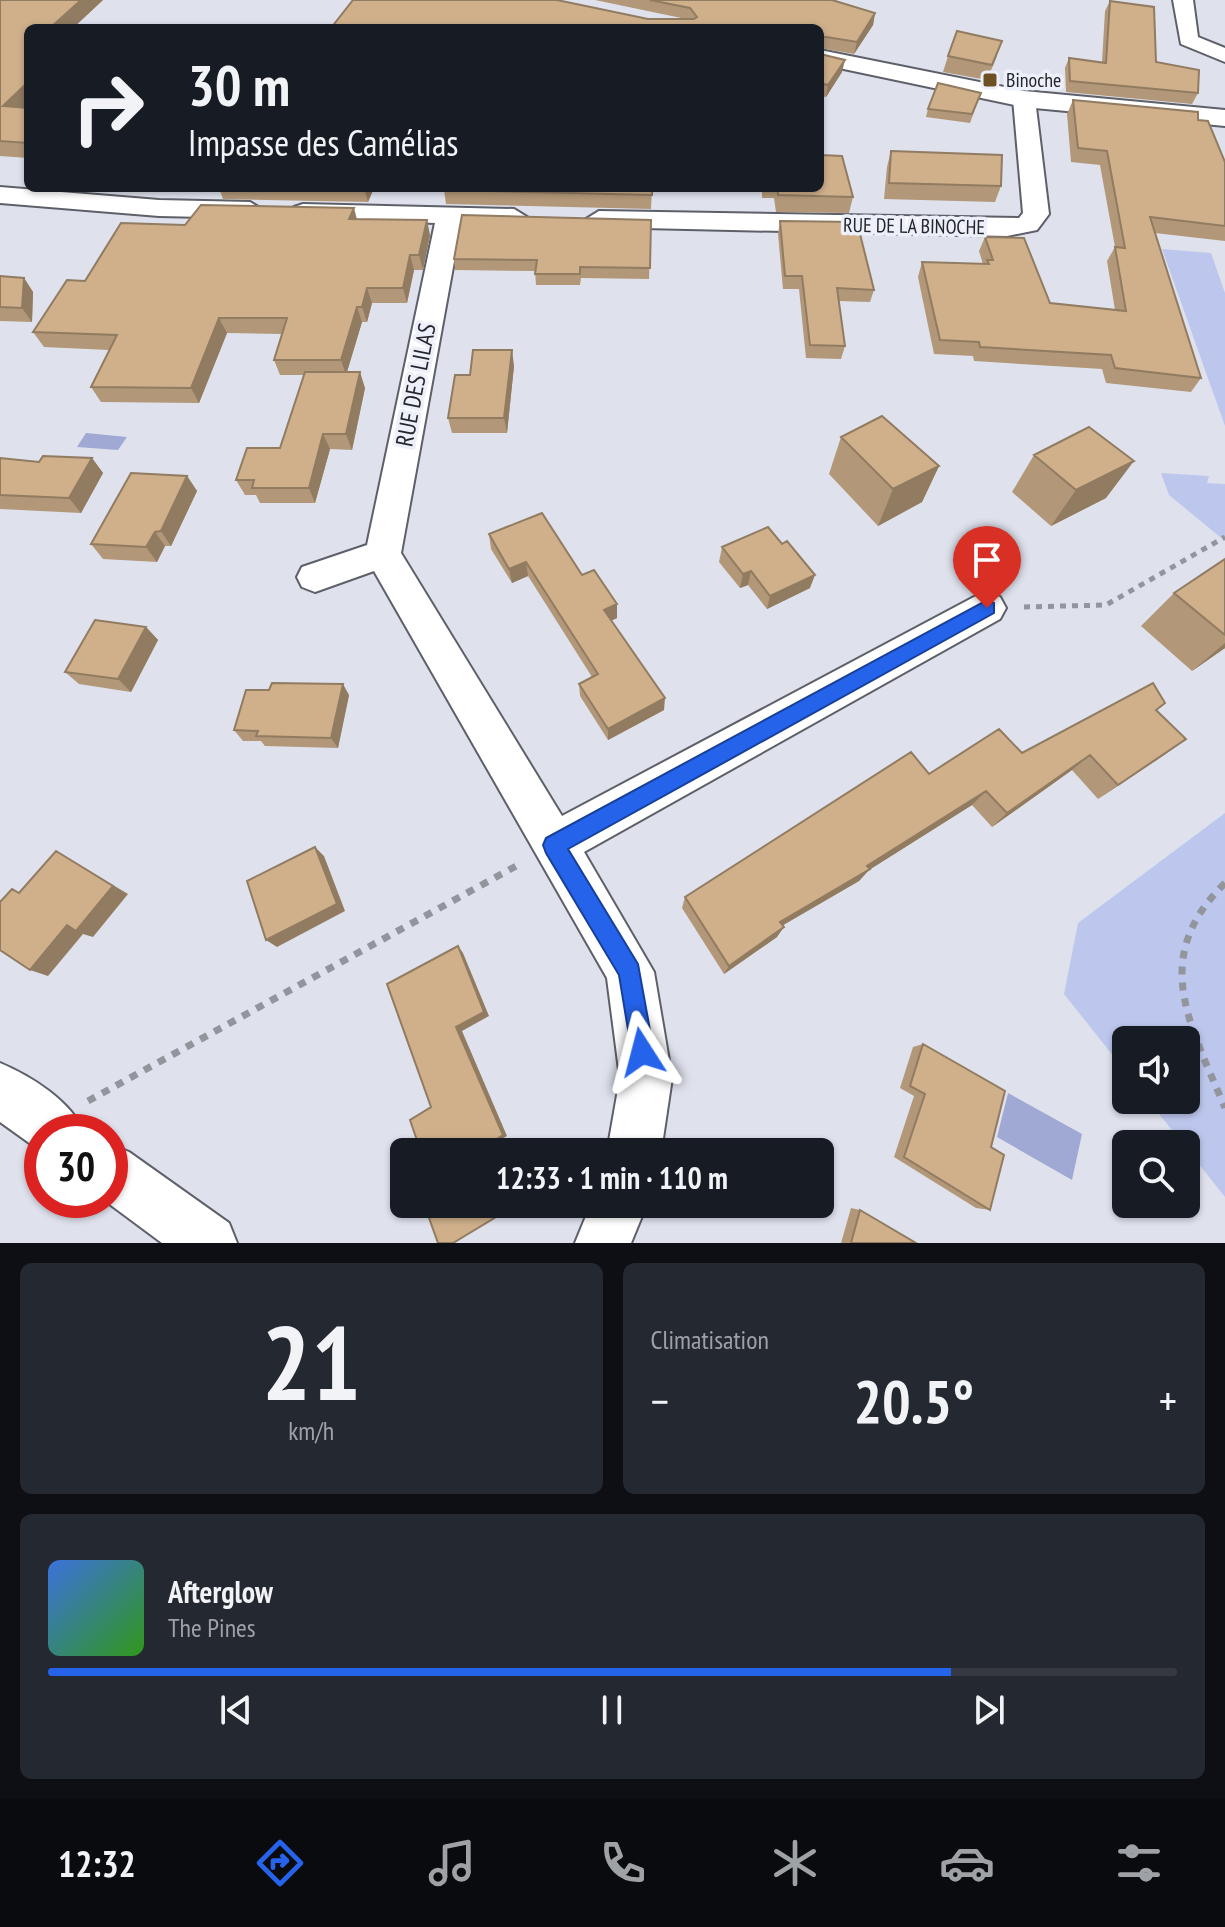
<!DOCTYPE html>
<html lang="fr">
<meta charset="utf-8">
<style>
body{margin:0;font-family:"PT Sans Narrow",sans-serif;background:#242831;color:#f1f3f6;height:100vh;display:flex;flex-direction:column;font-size:30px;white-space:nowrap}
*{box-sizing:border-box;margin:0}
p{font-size:26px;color:#9ea1a6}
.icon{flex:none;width:44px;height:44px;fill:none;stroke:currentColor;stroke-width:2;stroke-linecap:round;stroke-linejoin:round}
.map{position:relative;height:1243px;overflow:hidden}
.drawer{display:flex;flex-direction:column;gap:20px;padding:20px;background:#0d0f14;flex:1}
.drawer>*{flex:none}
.banner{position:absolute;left:24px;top:24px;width:800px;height:168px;border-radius:12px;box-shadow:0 2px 6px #0004;background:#171b24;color:#f1f3f6;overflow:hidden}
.tools{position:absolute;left:1112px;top:1026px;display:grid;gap:16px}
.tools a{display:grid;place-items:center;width:88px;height:88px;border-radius:12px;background:#171b24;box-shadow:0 2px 6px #0004;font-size:40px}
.speed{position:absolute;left:24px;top:1114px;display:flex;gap:16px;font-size:40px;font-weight:700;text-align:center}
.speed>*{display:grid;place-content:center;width:104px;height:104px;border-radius:50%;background:#171b24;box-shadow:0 2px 6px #0004;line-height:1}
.speed .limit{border:12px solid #d22;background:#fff;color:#111}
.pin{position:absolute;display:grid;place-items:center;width:68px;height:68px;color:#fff;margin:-82px -34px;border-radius:50% 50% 50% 0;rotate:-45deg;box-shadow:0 0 8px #0007}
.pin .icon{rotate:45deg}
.me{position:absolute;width:88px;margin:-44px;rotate:351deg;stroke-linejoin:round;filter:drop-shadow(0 0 6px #0008)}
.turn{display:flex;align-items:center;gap:28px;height:168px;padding:0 32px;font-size:36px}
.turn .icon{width:104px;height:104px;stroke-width:2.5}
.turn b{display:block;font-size:56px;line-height:68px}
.big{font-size:60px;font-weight:700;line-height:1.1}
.drawer .tile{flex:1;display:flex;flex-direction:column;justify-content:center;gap:12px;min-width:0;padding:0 28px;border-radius:12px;background:#242831}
.drawer .dial{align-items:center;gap:0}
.dial b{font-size:104px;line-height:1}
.song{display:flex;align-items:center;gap:24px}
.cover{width:96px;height:96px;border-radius:12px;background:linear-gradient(135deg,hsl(220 70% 55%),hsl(110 70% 35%))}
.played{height:8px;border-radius:4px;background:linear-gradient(90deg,#2563eb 80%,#363941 80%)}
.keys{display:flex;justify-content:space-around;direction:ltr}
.heat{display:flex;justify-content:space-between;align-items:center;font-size:44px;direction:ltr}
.drawer .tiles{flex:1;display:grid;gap:20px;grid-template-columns:1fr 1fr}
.tile:last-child{grid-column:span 2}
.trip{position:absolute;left:390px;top:1138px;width:444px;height:80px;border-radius:12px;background:#171b24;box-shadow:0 2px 6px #0004;font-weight:700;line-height:80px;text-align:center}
.tab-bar{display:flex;height:128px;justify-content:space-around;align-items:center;background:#090b0e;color:#9ea1a6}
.tab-bar .icon{width:56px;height:56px}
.tab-bar .active{color:#2563eb}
.tab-bar b{font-size:36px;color:#f1f3f6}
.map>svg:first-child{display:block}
.green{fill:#bdc7ed}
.water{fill:#9fa9d3}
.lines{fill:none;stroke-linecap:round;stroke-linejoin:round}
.minor-casing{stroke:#5d6068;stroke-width:4}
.tertiary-casing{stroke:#5d6068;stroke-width:4}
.path-far1{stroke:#93959d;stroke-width:5;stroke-dasharray:6 6;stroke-linecap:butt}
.path{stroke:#93959d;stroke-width:7;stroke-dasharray:8 8;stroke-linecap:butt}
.minor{fill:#fff;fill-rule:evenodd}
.tertiary{fill:#fff;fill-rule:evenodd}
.wall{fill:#b29778}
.shaded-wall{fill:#917b61}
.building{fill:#cfb08b;stroke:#917b61;stroke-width:2}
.route{fill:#2563eb;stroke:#184099;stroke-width:2}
.poi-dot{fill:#6f5025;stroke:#edf0fa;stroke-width:3}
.labels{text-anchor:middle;stroke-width:7;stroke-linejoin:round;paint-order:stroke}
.far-poi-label{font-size:20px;fill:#252629;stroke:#edf0fa;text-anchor:start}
.far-street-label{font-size:20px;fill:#252629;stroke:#edf0fa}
.street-label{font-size:24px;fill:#252629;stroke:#edf0fa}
</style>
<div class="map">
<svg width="1225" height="1243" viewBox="0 0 1225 1243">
<rect width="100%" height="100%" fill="#dfe2ed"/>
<!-- green -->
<path class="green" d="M 1162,249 L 1211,253 L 1225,293 L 1225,426 Z
M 1161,473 L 1209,476 L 1207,483 L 1225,484 L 1225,541 L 1169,495 Z
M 1225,813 L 1225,1197 L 1148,1100 L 1186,1100 L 1186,1040 L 1126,1040 L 1126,1072 L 1064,994 L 1078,923 Z"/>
<!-- water -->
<path class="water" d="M 86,433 L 127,437 L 118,450 L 77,447 Z
M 1008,1093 L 1082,1134 L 1072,1180 L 997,1137 Z"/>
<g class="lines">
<!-- minor casing -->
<g class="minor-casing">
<path id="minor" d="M 1173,0 L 1193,0 L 1198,37 L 1225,48 L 1225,62 L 1181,44 Z
M 1024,92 L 1035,99 L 1049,214 L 1037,230 L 1007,236 L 599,227 L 586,219 L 599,211 L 1019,218 L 1023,213 L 1013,99 Z
M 0,187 L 159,200 L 250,202 L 263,210 L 250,218 L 159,216 L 0,203 Z
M 303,204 L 514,209 L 527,217 L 514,225 L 461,223 L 401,553 L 562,816 L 974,597 L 987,592 L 1000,597 L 1006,608 L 1000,619 L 584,852 L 654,972 L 672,1078 L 661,1152 L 607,1152 L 620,1078 L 607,978 L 374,571 L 315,592 L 302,587 L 297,577 L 302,567 L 367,545 L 435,223 L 294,217 L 290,212 L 294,207 Z
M 0,1063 C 31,1076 71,1101 84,1132 L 42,1132 L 42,1152 L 0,1122 Z
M 110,1144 L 129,1152 L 229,1223 L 237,1243 L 162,1243 L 104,1200 L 110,1200 Z
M 591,1204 L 647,1204 L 631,1243 L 575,1243 Z"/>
</g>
<!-- tertiary casing -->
<g class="tertiary-casing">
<path id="tertiary" d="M 820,50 L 1024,91 L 1225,110 L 1225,126 L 1024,107 L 820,64 Z"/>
</g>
<!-- path-far1 -->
<path class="path-far1" d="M 1024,607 L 1106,605 L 1225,537"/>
<!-- path -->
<path class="path" d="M 1225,883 C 1149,958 1190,1023 1225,1108
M 88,1101 L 518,865"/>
<!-- minor -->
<use href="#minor" class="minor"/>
<!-- tertiary -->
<use href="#tertiary" class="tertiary"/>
</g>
<!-- wall -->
<path class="wall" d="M 0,0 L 103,0 L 73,28 L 28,28 L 25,108 L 28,108 L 28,158 L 0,156 Z
M 595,0 L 832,0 L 875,13 L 873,25 L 854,54 L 820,48 L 820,28 L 331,28 L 686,19 Z
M 1110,1 L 1156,62 L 1198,93 L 1192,104 L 1066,92 L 1065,68 L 1069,58 L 1102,62 L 1105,11 Z
M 820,54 L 842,72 L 826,97 L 820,96 Z
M 948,56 L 997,56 L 987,80 L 943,72 Z
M 981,93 L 970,123 L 926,117 L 928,109 Z
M 1073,100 L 1198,120 L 1225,162 L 1225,241 L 1155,233 L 1201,378 L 1191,392 L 1106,383 L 1102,369 L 974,361 L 973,356 L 934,354 L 918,277 L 922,262 L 983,264 L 979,251 L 985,237 L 1050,303 L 1115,310 L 1107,261 L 1115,247 L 1100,165 L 1071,162 L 1067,114 Z
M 891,151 L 1001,186 L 995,202 L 884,199 L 887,167 Z
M 219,188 L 374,188 L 368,202 L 223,199 Z
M 652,188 L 651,209 L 446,204 L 444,190 Z
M 762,188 L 820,188 L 853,197 L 849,213 L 776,212 L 774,198 L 762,198 Z
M 357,219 L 430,235 L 423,270 L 414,270 L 407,303 L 372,303 L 367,322 L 362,322 L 347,372 L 365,388 L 352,450 L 330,449 L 315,503 L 260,503 L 256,495 L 245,495 L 236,480 L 280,448 L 304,375 L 280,375 L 274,360 L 282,334 L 227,333 L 199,403 L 101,402 L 91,387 L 109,350 L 44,347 L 33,332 L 85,281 L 185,225 Z
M 651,220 L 649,279 L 581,278 L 580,285 L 536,285 L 535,271 L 455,270 L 454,259 Z
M 780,221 L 874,290 L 870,302 L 838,301 L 845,346 L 841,359 L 806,358 L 799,289 L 783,289 L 778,234 Z
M 0,276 L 24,278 L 33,292 L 32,322 L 0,321 Z
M 514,366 L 507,433 L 452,433 L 448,418 L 470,375 Z
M 841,437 L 939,466 L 922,502 L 878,526 L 829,474 Z
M 1034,455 L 1106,498 L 1051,526 L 1012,492 Z
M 0,458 L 39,462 L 92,458 L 103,473 L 81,513 L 0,509 Z
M 187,476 L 197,491 L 171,546 L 165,546 L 157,562 L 103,559 L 91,544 Z
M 489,534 L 582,575 L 617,604 L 617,618 L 611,621 L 664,710 L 608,740 L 580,696 L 579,684 L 592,677 L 528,576 L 512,583 L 491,549 Z
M 782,544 L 810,588 L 767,609 L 748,585 L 740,588 L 719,562 L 722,547 Z
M 1225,559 L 1225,648 L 1192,671 L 1141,626 L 1174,593 Z
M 146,627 L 158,640 L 131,692 L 79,684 L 65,672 Z
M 269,690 L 349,695 L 338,748 L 265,746 L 261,741 L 243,741 L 234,730 Z
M 1165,703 L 1157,710 L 1164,755 L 1098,799 L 1072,770 L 992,827 L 972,805 L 869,870 L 859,881 L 783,925 L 777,937 L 724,974 L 682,908 L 685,897 L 929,774 L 1022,753 Z
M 923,1044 L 991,1147 L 990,1210 L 976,1208 L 894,1157 L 914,1096 L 900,1088 L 913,1047 Z
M 851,1208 L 860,1210 L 916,1243 L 841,1243 Z"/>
<!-- shaded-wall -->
<path class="shaded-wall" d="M 81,0 L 103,0 L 73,28 L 50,28 Z
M 875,13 L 873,25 L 854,54 L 857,42 Z
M 845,60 L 842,72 L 826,97 L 828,85 Z
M 28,82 L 28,105 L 12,121 L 3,106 Z
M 364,188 L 374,188 L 368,202 Z
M 354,208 L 358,223 L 349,219 Z
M 427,220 L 430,235 L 423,270 L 419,255 Z
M 410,255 L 414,270 L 407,303 L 403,288 Z
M 24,278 L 33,292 L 32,322 L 22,308 Z
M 367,288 L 372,303 L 367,322 L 362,307 Z
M 357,307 L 362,322 L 346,375 L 341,360 Z
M 219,318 L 227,333 L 199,403 L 191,388 Z
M 512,350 L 514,366 L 507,433 L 504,418 Z
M 360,372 L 365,388 L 352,450 L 346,434 Z
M 323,434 L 330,449 L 315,503 L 309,488 Z
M 92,458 L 103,473 L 81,513 L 69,498 Z
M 1134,461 L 1106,498 L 1051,526 L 1076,490 Z
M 939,466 L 922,502 L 878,526 L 893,489 Z
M 187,476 L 197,491 L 171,546 L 161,531 Z
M 155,532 L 165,546 L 157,562 L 146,547 Z
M 526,562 L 528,576 L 512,583 L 509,569 Z
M 751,571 L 748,585 L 740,588 L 743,574 Z
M 815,575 L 810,588 L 767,609 L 770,596 Z
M 617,604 L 617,618 L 604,624 L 604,610 Z
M 146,627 L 158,640 L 131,692 L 118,679 Z
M 1225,643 L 1225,648 L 1192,671 Z
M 343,684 L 349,695 L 338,748 L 331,738 Z
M 665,698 L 664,710 L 608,740 L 608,729 Z
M 1186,739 L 1164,755 L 1098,799 L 1118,785 Z
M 1090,755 L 1072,770 L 992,827 L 1007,813 Z
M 986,791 L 972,805 L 869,870 L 859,881 L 773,931 L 780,922 Z
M 315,847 L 324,856 L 345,911 L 277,947 L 266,940 Z
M 56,851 L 128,894 L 93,937 L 83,934 L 48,976 L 30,970 Z
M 784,927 L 777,937 L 724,974 L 729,966 Z
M 458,946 L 463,953 L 489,1016 L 462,1031 L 507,1136 L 493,1144 L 497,1152 L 493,1152 L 489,1144 L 456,1027 Z"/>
<!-- building -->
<path class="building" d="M 1,0 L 81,0 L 50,28 L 28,28 L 28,68 L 27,69 L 28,70 L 28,82 L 3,106 L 28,108 L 28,143 L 0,141 L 0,1 Z
M 353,0 L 557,0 L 648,19 L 694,19 L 697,17 L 690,8 L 650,0 L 832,0 L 875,13 L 857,42 L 820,36 L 820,50 L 820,28 L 331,28 Z
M 1110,1 L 1154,7 L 1156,62 L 1199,70 L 1198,93 L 1070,81 L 1069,58 L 1106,63 Z
M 957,31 L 1002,41 L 992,65 L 948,56 Z
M 820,54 L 845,60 L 828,85 L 820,83 Z
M 938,83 L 981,93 L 972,114 L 928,109 Z
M 1073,100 L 1198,112 L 1198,120 L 1208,121 L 1225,162 L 1225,226 L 1150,217 L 1201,378 L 1115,368 L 1111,355 L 980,347 L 979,342 L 940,340 L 922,262 L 989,264 L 987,260 L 993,260 L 985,237 L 1024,238 L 1050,303 L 1126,311 L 1115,247 L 1125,248 L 1107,151 L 1078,148 Z
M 891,151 L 1002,155 L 1001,186 L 889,183 Z
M 820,155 L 842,156 L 853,197 L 778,195 L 778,188 L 820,188 Z
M 444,188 L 652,188 L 652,195 L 444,190 Z
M 201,205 L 354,208 L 349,219 L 427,220 L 419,255 L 410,255 L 403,288 L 367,288 L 362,307 L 357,307 L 341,360 L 274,360 L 287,318 L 219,318 L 191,388 L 91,387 L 117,335 L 33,332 L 67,280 L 85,281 L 121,223 L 185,225 Z
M 462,215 L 651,220 L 650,268 L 580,267 L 580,274 L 535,274 L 537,260 L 454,259 Z
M 780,221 L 857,222 L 874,290 L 837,288 L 845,346 L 810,345 L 802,276 L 785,276 Z
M 0,276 L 24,278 L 22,308 L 0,307 Z
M 473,350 L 512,350 L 504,418 L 448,418 L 455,375 L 470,375 Z
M 305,372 L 360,372 L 346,434 L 323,434 L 309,488 L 252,488 L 254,480 L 236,480 L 247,448 L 280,448 Z
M 882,416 L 939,466 L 893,489 L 841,437 Z
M 1089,427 L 1134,461 L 1076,490 L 1034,455 Z
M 43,456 L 92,458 L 69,498 L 0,495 L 0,458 L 39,462 Z
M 131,473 L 187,476 L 161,531 L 155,532 L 146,547 L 91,544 Z
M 542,513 L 582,575 L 594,570 L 617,604 L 604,610 L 665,698 L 608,729 L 579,684 L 598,674 L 526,562 L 509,569 L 489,534 Z
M 768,527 L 782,544 L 787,541 L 815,575 L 770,596 L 751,571 L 743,574 L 722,547 Z
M 1225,559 L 1225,635 L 1174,593 Z
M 95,620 L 146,627 L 118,679 L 65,672 Z
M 272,683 L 343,684 L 331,738 L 256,736 L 258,731 L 234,730 L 246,690 L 269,690 Z
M 1153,683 L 1165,703 L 1156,710 L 1186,739 L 1118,785 L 1090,755 L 1007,813 L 986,791 L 867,866 L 870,869 L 780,922 L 784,927 L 729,966 L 685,897 L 911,752 L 929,774 L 999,729 L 1022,753 Z
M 315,847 L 337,904 L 266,940 L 247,881 Z
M 56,851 L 113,886 L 76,931 L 67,925 L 30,970 L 0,950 L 0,902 L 12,889 L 19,893 Z
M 458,946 L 484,1012 L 456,1027 L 503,1135 L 489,1144 L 493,1152 L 421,1152 L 410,1120 L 431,1107 L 387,984 Z
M 923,1044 L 1005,1091 L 991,1147 L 1004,1155 L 990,1210 L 904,1157 L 925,1094 L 910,1086 Z
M 424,1204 L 516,1204 L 516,1205 L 453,1243 L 438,1243 Z
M 860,1210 L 916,1243 L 851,1243 Z"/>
<!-- route -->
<path class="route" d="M 987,600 L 994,603 L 994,613 L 568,849 L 638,964 L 654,1052 L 650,1060 L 642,1064 L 633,1060 L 619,975 L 546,853 L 543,845 L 546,838 Z"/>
<!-- markers -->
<rect class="poi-dot" x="982" y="72" width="16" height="16" rx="4"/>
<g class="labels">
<!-- far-poi labels -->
<g class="far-poi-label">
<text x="1006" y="87">Binoche</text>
</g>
<!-- far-street labels -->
<g class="far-street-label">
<text transform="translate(914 226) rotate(1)" y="7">RUE DE LA BINOCHE</text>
</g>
<!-- street labels -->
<g class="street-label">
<text transform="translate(416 385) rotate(-79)" y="8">RUE DES LILAS</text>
</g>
</g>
</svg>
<div class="tools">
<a><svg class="icon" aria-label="sound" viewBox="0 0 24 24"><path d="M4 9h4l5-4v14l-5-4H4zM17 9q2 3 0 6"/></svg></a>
<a><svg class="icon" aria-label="search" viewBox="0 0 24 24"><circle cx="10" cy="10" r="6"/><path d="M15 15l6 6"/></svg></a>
</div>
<div class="speed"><div class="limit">30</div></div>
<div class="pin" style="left:987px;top:608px;background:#d93025"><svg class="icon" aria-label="arrive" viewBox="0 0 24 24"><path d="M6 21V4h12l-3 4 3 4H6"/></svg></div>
<svg class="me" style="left:642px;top:1052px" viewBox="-20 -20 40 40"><path d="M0-17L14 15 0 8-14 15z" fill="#2563eb" stroke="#fff" stroke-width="4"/></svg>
<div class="trip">12:33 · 1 min · 110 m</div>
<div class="banner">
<div class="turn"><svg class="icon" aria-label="right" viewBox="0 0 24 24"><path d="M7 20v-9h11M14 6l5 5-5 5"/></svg><div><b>30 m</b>Impasse des Camélias</div></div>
</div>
</div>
<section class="drawer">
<div class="tiles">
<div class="tile dial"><b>21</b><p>km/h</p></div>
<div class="tile"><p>Climatisation</p>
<div class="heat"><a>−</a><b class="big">20.5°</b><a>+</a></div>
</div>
<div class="tile">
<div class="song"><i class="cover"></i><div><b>Afterglow</b><p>The Pines</p></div></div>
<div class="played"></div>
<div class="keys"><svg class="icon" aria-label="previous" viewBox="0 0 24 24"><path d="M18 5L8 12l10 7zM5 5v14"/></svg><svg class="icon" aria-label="pause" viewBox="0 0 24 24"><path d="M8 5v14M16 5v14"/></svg><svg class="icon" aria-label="next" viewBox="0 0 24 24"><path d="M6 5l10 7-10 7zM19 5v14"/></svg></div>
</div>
</div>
</section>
<nav class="tab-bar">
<b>12:32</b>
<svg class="icon active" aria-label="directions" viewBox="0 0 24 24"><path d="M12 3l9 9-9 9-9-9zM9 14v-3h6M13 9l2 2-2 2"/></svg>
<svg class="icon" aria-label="music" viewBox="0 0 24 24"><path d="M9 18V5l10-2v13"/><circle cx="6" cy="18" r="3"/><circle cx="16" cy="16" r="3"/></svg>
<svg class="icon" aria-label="phone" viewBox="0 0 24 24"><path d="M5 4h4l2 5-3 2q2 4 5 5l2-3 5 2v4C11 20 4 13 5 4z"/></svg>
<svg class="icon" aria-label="climate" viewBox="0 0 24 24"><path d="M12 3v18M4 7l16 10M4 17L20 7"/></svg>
<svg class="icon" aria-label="car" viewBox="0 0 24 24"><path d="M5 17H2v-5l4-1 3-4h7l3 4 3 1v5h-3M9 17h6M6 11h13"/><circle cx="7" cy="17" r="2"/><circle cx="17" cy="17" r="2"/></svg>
<svg class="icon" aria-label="filters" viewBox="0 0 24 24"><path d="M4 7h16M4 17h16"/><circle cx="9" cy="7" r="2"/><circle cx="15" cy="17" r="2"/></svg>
</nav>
